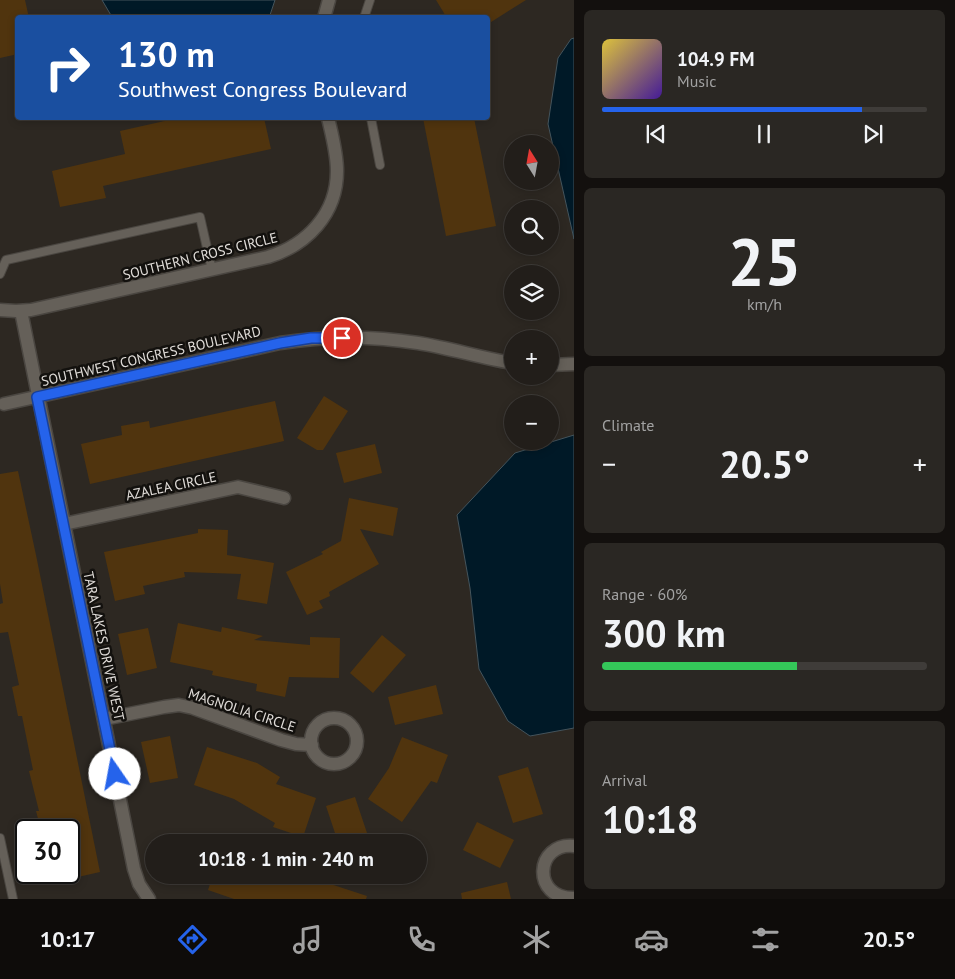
<!DOCTYPE html>
<meta charset="utf-8">
<style>
body{margin:0;font-family:"PT Sans",sans-serif;background:#2a2723;color:#f1f3f6;height:100vh;display:flex;flex-direction:column;font-size:19px;white-space:nowrap}
*{box-sizing:border-box;margin:0}
p{font-size:16px;color:#a2a2a2}
.icon{flex:none;width:28px;height:28px;fill:none;stroke:currentColor;stroke-width:2;stroke-linecap:round;stroke-linejoin:round}
.map{position:relative;flex:1;overflow:hidden}
.side{display:flex;flex-direction:column;gap:10px;padding:10px;background:#13100e;width:381px}
.side>*{flex:none}
.banner{position:absolute;left:15px;top:15px;width:475px;height:105px;border-radius:5px;box-shadow:0 2px 8px #0003,0 0 0 1px #3f3c39;background:#1a4fa0;color:#fff;overflow:hidden}
.needle{width:32px;rotate:349deg}
.fabs{position:absolute;left:504px;top:135px;display:grid;gap:10px}
.fabs a{display:grid;place-items:center;width:55px;height:55px;border-radius:50%;background:#221e1a;box-shadow:0 2px 8px #0003,0 0 0 1px #3f3c39;font-size:25px}
.speed{position:absolute;left:15px;top:819px;display:flex;gap:10px;font-size:25px;font-weight:700;text-align:center}
.speed>*{display:grid;place-content:center;width:65px;height:65px;border-radius:50%;background:#221e1a;box-shadow:0 2px 8px #0003,0 0 0 1px #3f3c39;line-height:1}
.speed .limit{border:2px solid #111;border-radius:8px;background:#fff;color:#111}
.pin{position:absolute;display:grid;place-items:center;width:42px;height:42px;color:#fff;margin:-21px;border:2px solid #fff;border-radius:50%;box-shadow:0 1px 5px #0007}
.me{position:absolute;width:55px;margin:-28px;rotate:348deg;stroke-linejoin:round;filter:drop-shadow(0 0 4px #0008)}
.turn{display:flex;align-items:center;gap:18px;height:105px;padding:0 20px;font-size:22px}
.turn .icon{width:65px;height:65px;stroke-width:2.5}
.turn b{display:block;font-size:35px;line-height:42px}
.big{font-size:38px;font-weight:700;line-height:1.1}
.side .tile{flex:1;display:flex;flex-direction:column;justify-content:center;gap:8px;min-width:0;padding:0 18px;border-radius:8px;background:#2a2723}
.side .dial{align-items:center;gap:0}
.dial b{font-size:65px;line-height:1}
.song{display:flex;align-items:center;gap:15px}
.cover{width:60px;height:60px;border-radius:8px;background:linear-gradient(135deg,hsl(50 70% 55%),hsl(260 70% 35%))}
.played{height:5px;border-radius:2px;background:linear-gradient(90deg,#2563eb 80%,#3f3c39 80%)}
.keys{display:flex;justify-content:space-around;direction:ltr}
.heat{display:flex;justify-content:space-between;align-items:center;font-size:28px;direction:ltr}
.charge{height:8px;border-radius:4px;background:linear-gradient(90deg,#34c759 60%,#3f3c39 0)}
.trip{position:absolute;left:145px;top:834px;width:282px;height:50px;border-radius:25px;background:#221e1a;box-shadow:0 2px 8px #0003,0 0 0 1px #3f3c39;font-weight:700;line-height:50px;text-align:center}
.menu{display:flex;height:80px;justify-content:space-around;align-items:center;background:#0e0c0a;color:#a2a2a2}
.menu .icon{width:35px;height:35px}
.menu .current{color:#2563eb}
.menu b{font-size:22px;color:#f1f3f6}
main{display:flex;flex:1;min-height:0}
.map>svg:first-child{display:block}
.water{fill:#001927;stroke:#44545c}
.building{fill:#50340e}
.lines{fill:none;stroke-linecap:round;stroke-linejoin:round}
.lane-casing{stroke:#4a4641;stroke-width:10}
.street-casing{stroke:#4a4641;stroke-width:15}
.lane{stroke:#656059;stroke-width:8}
.street{stroke:#656059;stroke-width:12}
.route-casing{stroke:#184099;stroke-width:12}
.route{stroke:#2563eb;stroke-width:9}
.labels{text-anchor:middle;stroke-width:5;stroke-linejoin:round;paint-order:stroke}
.street-label{font-size:14px;fill:#e1ddd9;stroke:#13110e}
</style>
<main>
<div class="map">
<svg width="574" height="899" viewBox="0 0 574 899">
<rect width="100%" height="100%" fill="#2d2822"/>
<!-- water -->
<path class="water" d="M 102,0 L 275,0 L 269,18 L 112,17 Z
M 574,38 L 574,239 L 548,124 L 558,58 L 571,39 Z
M 574,435 L 574,728 L 530,736 L 508,721 L 479,669 L 470,588 L 457,515 L 515,453 Z"/>
<!-- building -->
<path class="building" d="M 0,0 L 25,0 L 29,18 L 18,18 L 18,54 L 0,58 Z
M 436,0 L 526,0 L 488,24 L 488,18 L 447,18 Z
M 178,118 L 264,118 L 271,149 L 103,186 L 106,198 L 60,207 L 52,171 L 125,154 L 120,131 Z
M 423,118 L 474,118 L 496,226 L 446,236 Z
M 324,396 L 348,411 L 323,450 L 317,450 L 297,438 Z
M 275,401 L 284,441 L 90,484 L 81,444 L 122,435 L 121,426 L 149,421 L 150,428 Z
M 375,444 L 382,473 L 344,483 L 336,453 Z
M 18,471 L 36,555 L 100,872 L 69,879 L 69,830 L 41,830 L 36,811 L 39,811 L 29,771 L 33,770 L 22,716 L 18,716 L 12,687 L 19,685 L 8,632 L 0,633 L 0,604 L 3,603 L 0,584 L 0,474 Z
M 349,498 L 398,508 L 393,536 L 360,529 L 379,564 L 329,592 L 330,596 L 319,601 L 323,608 L 307,615 L 286,572 L 323,554 L 321,552 L 341,541 Z
M 198,529 L 228,530 L 227,555 L 274,563 L 267,604 L 237,599 L 241,574 L 184,572 L 185,577 L 143,586 L 145,594 L 115,601 L 104,552 L 198,533 Z
M 178,623 L 221,632 L 222,627 L 263,636 L 254,640 L 310,645 L 310,637 L 340,638 L 339,678 L 289,677 L 285,697 L 256,691 L 257,684 L 212,675 L 213,671 L 170,662 Z
M 148,628 L 157,668 L 127,675 L 118,634 Z
M 382,635 L 406,655 L 373,693 L 350,673 Z
M 436,685 L 443,714 L 395,725 L 388,697 Z
M 170,736 L 178,778 L 150,783 L 141,742 Z
M 402,737 L 448,755 L 437,783 L 431,781 L 402,822 L 368,799 L 389,768 Z
M 207,747 L 257,763 L 280,777 L 276,784 L 316,798 L 303,837 L 273,827 L 275,823 L 234,799 L 194,785 Z
M 528,767 L 543,814 L 513,823 L 498,776 Z
M 355,797 L 368,836 L 348,842 L 338,842 L 326,806 Z
M 477,822 L 514,840 L 500,868 L 463,850 Z
M 213,875 L 303,875 L 367,896 L 366,899 L 234,899 L 208,890 Z
M 507,882 L 511,899 L 462,899 L 461,893 Z"/>
<g class="lines">
<!-- lane casing -->
<g class="lane-casing">
<path id="lane" d="M 364,18 L 370,0
M 371,118 L 380,165
M 0,274 L 6,260 L 200,217 L 212,270
M 0,838 L 13,899"/>
</g>
<!-- street casing -->
<g class="street-casing">
<path id="street" d="M 324,18 L 329,0
M 0,310 L 16,311 L 31,310 L 268,257 C 307,245 337,214 337,171 C 337,153 332,135 328,118
M 21,311 L 134,869 L 139,884 L 149,899
M 550,365 L 574,364
M 4,404 L 280,343 C 326,336 372,336 418,343 C 450,348 481,358 512,363
M 64,524 L 238,487 L 284,498
M311 741a23 23 0 1 1 46 0a23 23 0 1 1-46 0Z
M 104,719 L 164,707 L 179,705 L 193,708 L 281,740 L 296,744 L 312,745
M 574,846 C 535,842 531,899 574,898"/>
</g>
<!-- lane -->
<use href="#lane" class="lane"/>
<!-- street -->
<use href="#street" class="street"/>
</g>
<g class="lines">
<!-- route casing -->
<g class="route-casing">
<path id="route" d="M 115,774 L 37,397 L 280,343 L 311,338 L 342,338"/>
</g>
<!-- route -->
<use href="#route" class="route"/>
</g>
<g class="labels">
<!-- street labels -->
<g class="street-label">
<text transform="translate(200 256) rotate(-14)" y="5">SOUTHERN CROSS CIRCLE</text>
<text transform="translate(151 356) rotate(-13)" y="5">SOUTHWEST CONGRESS BOULEVARD</text>
<text transform="translate(171 486) rotate(-12)" y="5">AZALEA CIRCLE</text>
<text transform="translate(104 646) rotate(78)" y="5">TARA LAKES DRIVE WEST</text>
<text transform="translate(242 710) rotate(18)" y="5">MAGNOLIA CIRCLE</text>
</g>
</g>
</svg>
<div class="fabs">
<a><svg class="needle" viewBox="-14 -14 28 28"><path d="M0-13l5 13h-10z" fill="#e53935"/><path d="M0 13l5-13h-10z" fill="#a2a2a2"/></svg></a>
<a><svg class="icon" aria-label="search" viewBox="0 0 24 24"><circle cx="10" cy="10" r="6"/><path d="M15 15l6 6"/></svg></a>
<a><svg class="icon" aria-label="layers" viewBox="0 0 24 24"><path d="M12 4l9 5-9 5-9-5zM3 14l9 5 9-5"/></svg></a>
<a>+</a>
<a>−</a>
</div>
<div class="speed"><div class="limit">30</div></div>
<div class="pin" style="left:342px;top:338px;background:#d93025"><svg class="icon" aria-label="arrive" viewBox="0 0 24 24"><path d="M6 21V4h12l-3 4 3 4H6"/></svg></div>
<svg class="me" style="left:115px;top:774px" viewBox="-20 -20 40 40"><circle r="19" fill="#fff"/><path d="M0-13L10 11 0 6-10 11z" fill="#2563eb"/></svg>
<div class="trip">10:18 · 1 min · 240 m</div>
<div class="banner">
<div class="turn"><svg class="icon" aria-label="right" viewBox="0 0 24 24"><path d="M7 20v-9h11M14 6l5 5-5 5"/></svg><div><b>130 m</b>Southwest Congress Boulevard</div></div>
</div>
</div>
<section class="side">
<div class="tile">
<div class="song"><i class="cover"></i><div><b>104.9 FM</b><p>Music</p></div></div>
<div class="played"></div>
<div class="keys"><svg class="icon" aria-label="previous" viewBox="0 0 24 24"><path d="M18 5L8 12l10 7zM5 5v14"/></svg><svg class="icon" aria-label="pause" viewBox="0 0 24 24"><path d="M8 5v14M16 5v14"/></svg><svg class="icon" aria-label="next" viewBox="0 0 24 24"><path d="M6 5l10 7-10 7zM19 5v14"/></svg></div>
</div>
<div class="tile dial"><b>25</b><p>km/h</p></div>
<div class="tile"><p>Climate</p>
<div class="heat"><a>−</a><b class="big">20.5°</b><a>+</a></div>
</div>
<div class="tile"><p>Range · 60%</p><b class="big">300 km</b><div class="charge"></div></div>
<div class="tile"><p>Arrival</p><b class="big">10:18</b></div>
</section>
</main>
<nav class="menu">
<b>10:17</b>
<svg class="icon current" aria-label="directions" viewBox="0 0 24 24"><path d="M12 3l9 9-9 9-9-9zM9 14v-3h6M13 9l2 2-2 2"/></svg>
<svg class="icon" aria-label="music" viewBox="0 0 24 24"><path d="M9 18V5l10-2v13"/><circle cx="6" cy="18" r="3"/><circle cx="16" cy="16" r="3"/></svg>
<svg class="icon" aria-label="phone" viewBox="0 0 24 24"><path d="M5 4h4l2 5-3 2q2 4 5 5l2-3 5 2v4C11 20 4 13 5 4z"/></svg>
<svg class="icon" aria-label="climate" viewBox="0 0 24 24"><path d="M12 3v18M4 7l16 10M4 17L20 7"/></svg>
<svg class="icon" aria-label="car" viewBox="0 0 24 24"><path d="M5 17H2v-5l4-1 3-4h7l3 4 3 1v5h-3M9 17h6M6 11h13"/><circle cx="7" cy="17" r="2"/><circle cx="17" cy="17" r="2"/></svg>
<svg class="icon" aria-label="filters" viewBox="0 0 24 24"><path d="M4 7h16M4 17h16"/><circle cx="9" cy="7" r="2"/><circle cx="15" cy="17" r="2"/></svg>
<b>20.5°</b>
</nav>
